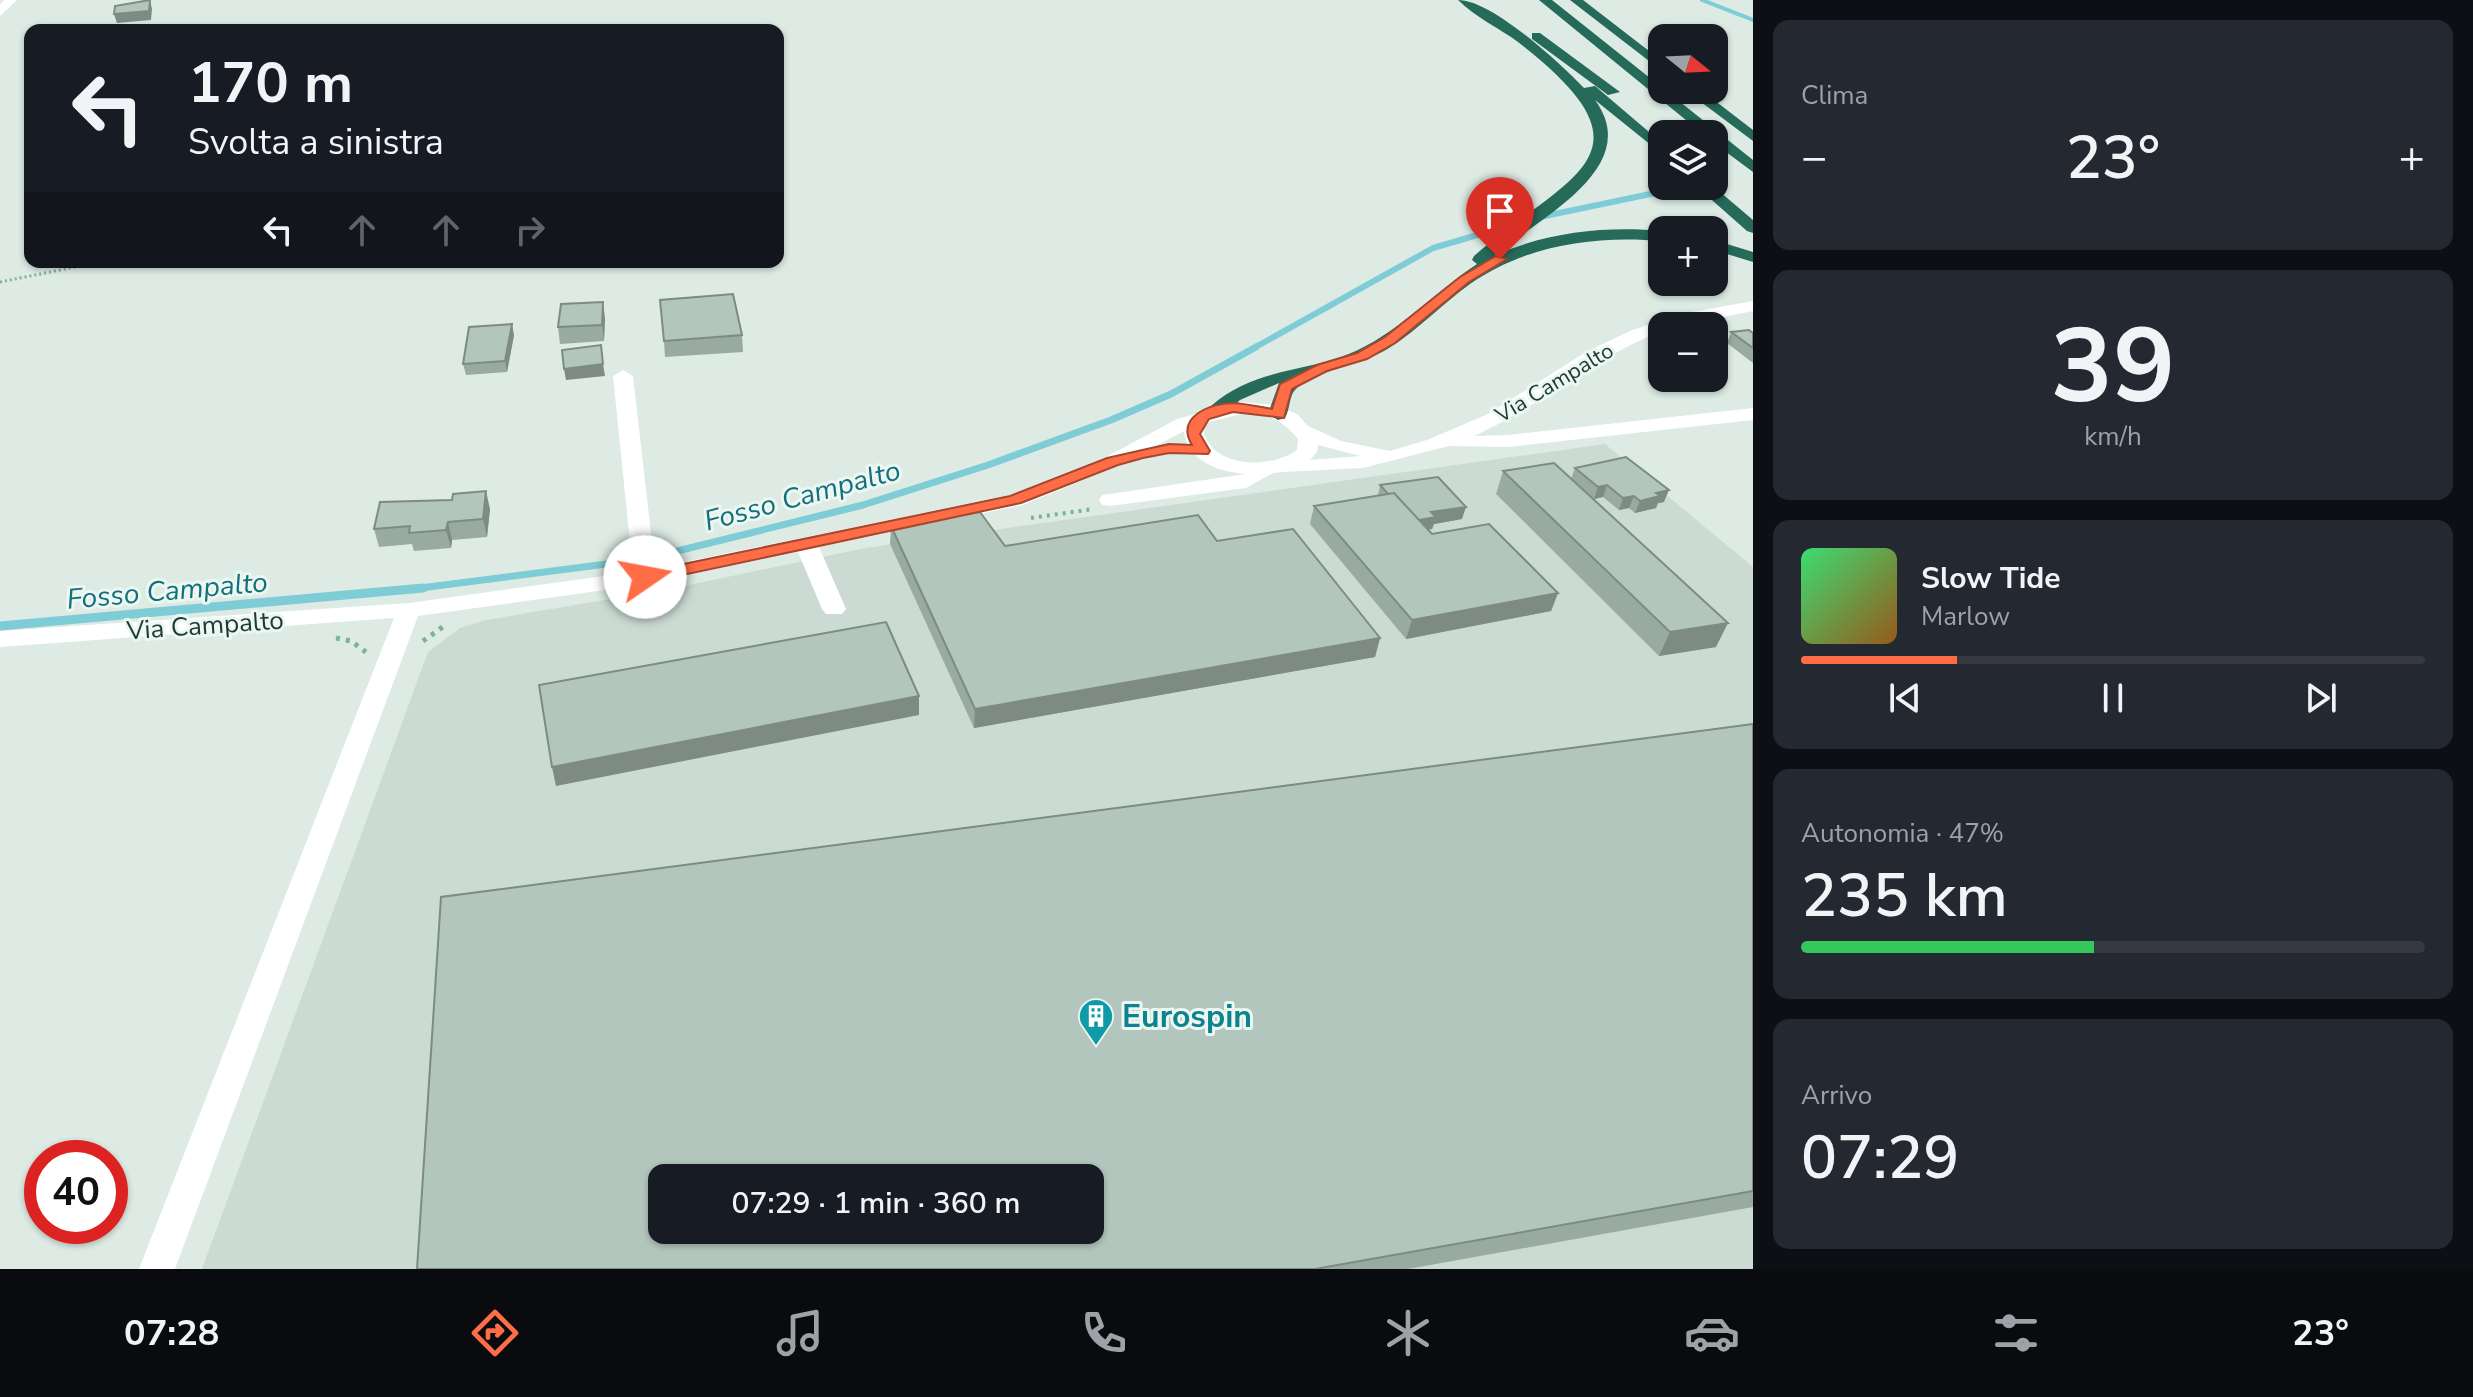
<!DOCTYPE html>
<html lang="it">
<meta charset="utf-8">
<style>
body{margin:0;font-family:"Nunito Sans",sans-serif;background:#242831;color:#f1f3f6;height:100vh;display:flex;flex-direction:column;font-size:30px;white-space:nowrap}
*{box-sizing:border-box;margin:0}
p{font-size:26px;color:#9ea1a6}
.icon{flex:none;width:44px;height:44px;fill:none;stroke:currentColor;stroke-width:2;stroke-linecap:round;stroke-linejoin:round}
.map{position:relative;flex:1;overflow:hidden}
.details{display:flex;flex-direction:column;gap:20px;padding:20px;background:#0d0f14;width:720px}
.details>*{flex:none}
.banner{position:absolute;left:24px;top:24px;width:760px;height:244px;border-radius:16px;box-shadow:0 2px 6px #0004;background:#171b24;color:#f1f3f6;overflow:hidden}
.needle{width:52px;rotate:108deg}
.fabs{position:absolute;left:1648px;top:24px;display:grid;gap:16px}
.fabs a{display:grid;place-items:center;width:80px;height:80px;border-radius:16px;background:#171b24;box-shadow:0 2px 6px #0004;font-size:40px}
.speed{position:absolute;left:24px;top:1140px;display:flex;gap:16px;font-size:40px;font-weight:700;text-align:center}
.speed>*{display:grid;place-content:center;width:104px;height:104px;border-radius:50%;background:#171b24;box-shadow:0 2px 6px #0004;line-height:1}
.speed .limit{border:12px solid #d22;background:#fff;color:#111}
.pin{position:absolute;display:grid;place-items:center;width:68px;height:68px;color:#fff;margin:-82px -34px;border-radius:50% 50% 50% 0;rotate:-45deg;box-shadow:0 0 8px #0007}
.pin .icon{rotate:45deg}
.me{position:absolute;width:88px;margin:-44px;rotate:78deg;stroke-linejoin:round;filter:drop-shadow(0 0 6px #0008)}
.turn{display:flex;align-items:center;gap:28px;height:168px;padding:0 32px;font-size:36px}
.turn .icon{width:104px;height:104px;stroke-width:2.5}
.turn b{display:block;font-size:56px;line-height:68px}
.lanes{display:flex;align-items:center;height:76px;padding:0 32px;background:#0003;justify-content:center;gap:40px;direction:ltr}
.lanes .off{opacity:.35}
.big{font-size:60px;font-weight:600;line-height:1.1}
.details .tile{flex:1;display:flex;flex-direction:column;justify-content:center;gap:12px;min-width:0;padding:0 28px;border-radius:16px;background:#242831}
.details .dial{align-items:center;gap:0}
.dial b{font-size:104px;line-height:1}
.song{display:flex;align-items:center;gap:24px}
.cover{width:96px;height:96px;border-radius:12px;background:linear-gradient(135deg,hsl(140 70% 55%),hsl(30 70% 35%))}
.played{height:8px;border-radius:4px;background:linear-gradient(90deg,#ff6d47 25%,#363941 25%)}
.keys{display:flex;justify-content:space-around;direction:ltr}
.heat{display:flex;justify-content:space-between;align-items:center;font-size:44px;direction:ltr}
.charge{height:12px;border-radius:6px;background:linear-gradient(90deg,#34c759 47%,#363941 0)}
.trip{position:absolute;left:648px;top:1164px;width:456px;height:80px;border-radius:16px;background:#171b24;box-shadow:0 2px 6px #0004;font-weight:600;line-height:80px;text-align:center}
.menu{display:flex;height:128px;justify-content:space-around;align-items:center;background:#090b0e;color:#9ea1a6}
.menu .icon{width:56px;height:56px}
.menu .active{color:#ff6d47}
.menu b{font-size:36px;color:#f1f3f6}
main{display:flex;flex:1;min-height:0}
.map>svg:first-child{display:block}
.built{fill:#cbdbd3;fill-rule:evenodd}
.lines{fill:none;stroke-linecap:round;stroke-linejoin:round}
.stream-far3{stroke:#7eccd6;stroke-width:4}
.stream-far2{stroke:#7eccd6;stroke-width:6}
.stream-far1{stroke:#7eccd6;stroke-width:7}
.stream{stroke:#7eccd6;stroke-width:9}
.path-far2{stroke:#7ab29e;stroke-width:3;stroke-dasharray:2 3;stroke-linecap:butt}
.path-far1{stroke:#7ab29e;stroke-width:4;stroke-dasharray:3 5;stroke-linecap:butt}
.path{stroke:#7ab29e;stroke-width:5;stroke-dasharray:4 6;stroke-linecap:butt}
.minor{fill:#fff;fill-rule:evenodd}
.highway{fill:#266a5a;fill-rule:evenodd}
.wall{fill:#99aaa3}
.shaded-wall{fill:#7d8b84}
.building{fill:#b2c6bd;stroke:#7d8b84;stroke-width:2;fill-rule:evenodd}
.route{fill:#ff6d47;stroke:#a6472e;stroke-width:2}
.labels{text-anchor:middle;stroke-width:6;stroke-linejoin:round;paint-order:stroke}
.far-street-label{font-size:22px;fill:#1d3b32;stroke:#edf7f2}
.street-label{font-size:26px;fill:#1d3b32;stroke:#edf7f2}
.water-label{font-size:28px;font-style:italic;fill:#126f7c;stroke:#edf7f2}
.near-culture-label{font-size:32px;font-weight:bold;fill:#0d838f;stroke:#edf7f2;text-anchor:start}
</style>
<main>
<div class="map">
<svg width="1753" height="1269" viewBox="0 0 1753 1269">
<rect width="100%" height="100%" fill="#ddebe4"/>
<!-- built -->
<path class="built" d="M 1605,444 L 1753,567 L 1753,1269 L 202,1269 L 428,652 L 460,628 L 486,620 L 665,590 L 865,548 ZM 662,1178 L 1090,1178 L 1090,1230 L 662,1230 Z"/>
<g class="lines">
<!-- stream-far3 -->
<path class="stream-far3" d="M 1702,0 L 1753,20"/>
<!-- stream-far2 -->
<path class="stream-far2" d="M 1540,217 L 1684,187
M 1252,349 L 1433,248 L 1515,224"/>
<!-- stream-far1 -->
<path class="stream-far1" d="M 405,590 L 645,559 L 863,505 L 988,465 L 1111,420 L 1171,394 L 1256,347"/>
<!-- stream -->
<path class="stream" d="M 0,626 L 423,588"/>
<!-- path-far2 -->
<path class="path-far2" d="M 0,282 L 80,266"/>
<!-- path-far1 -->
<path class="path-far1" d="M 1031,518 L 1093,509"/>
<!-- path -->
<path class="path" d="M 336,638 L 351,641 L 366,652
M 423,641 L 444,626"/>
<!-- minor -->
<path class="minor" d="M 4,0 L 17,0 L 0,16 L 0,5 Z
M 1753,301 L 1753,311 L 1679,326 L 1662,326 L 1662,331 C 1593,358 1541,406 1474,436 L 1508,435 L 1753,408 L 1753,420 L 1508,447 L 1449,446 L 1363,468 L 1283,472 L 1273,473 L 1246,488 L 1110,506 L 1102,505 L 1099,500 L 1102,495 L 1110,494 L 1245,474 C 1219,472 1187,461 1184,431 L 1120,465 L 1023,505 L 819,547 L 846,609 L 842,614 L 826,614 L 822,609 L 798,552 L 634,586 L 418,616 L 175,1269 L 139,1269 L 394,618 L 0,647 L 0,631 L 409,603 L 633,572 L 613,376 L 623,370 L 633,376 L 655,568 L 1009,495 L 1106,457 L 1177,419 L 1241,402 L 1274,405 L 1297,414 L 1308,426 L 1341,441 L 1390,451 L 1427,440 L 1488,414 L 1586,352 L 1630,331 L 1681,314 ZM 1241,414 C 1269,415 1279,417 1298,439 L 1297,450 C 1270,470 1209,468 1203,428 L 1209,422 ZM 1318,445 L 1361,456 L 1310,460 L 1317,452 Z"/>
<!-- highway -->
<path class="highway" d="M 1458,0 C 1492,0 1560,63 1584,88 L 1595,86 L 1662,143 L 1662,154 L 1595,100 C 1645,168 1537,219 1494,256 C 1546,232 1606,226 1662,231 L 1662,241 C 1595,235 1526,245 1470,284 C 1442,304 1418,330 1389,348 C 1364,364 1310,372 1295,390 C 1289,396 1290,410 1285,418 L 1278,420 L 1268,414 L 1279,383 L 1240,400 L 1225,414 L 1211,414 L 1208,410 L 1211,406 C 1256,366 1307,374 1358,350 C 1402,329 1436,291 1477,264 L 1472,260 L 1474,256 C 1570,173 1664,155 1518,42 C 1499,28 1475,17 1458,0 Z
M 1539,0 L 1552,0 L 1753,160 L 1753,172 L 1714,143 L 1714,134 L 1703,134 Z
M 1570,0 L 1583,0 L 1662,61 L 1662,71 Z
M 1532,33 L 1540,33 L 1620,92 L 1608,95 L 1532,39 Z
M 1685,90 L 1701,90 L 1753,130 L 1753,141 Z
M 1696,186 L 1713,186 L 1753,220 L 1753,233 L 1747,231 Z
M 1714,240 L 1753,252 L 1753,262 L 1714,250 Z"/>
</g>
<!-- wall -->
<path class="wall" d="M 626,262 L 671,262 L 671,264 L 626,266 Z
M 730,262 L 747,262 L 747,267 L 730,268 Z
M 605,318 L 604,341 L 560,344 L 558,327 Z
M 1731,332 L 1753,333 L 1753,363 L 1727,343 Z
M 514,335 L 507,372 L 466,375 L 463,364 Z
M 742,335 L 743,352 L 665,357 L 664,341 Z
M 1575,468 L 1664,502 L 1658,503 L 1656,508 L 1635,513 L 1629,508 L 1619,510 L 1603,497 L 1594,499 L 1581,489 L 1716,647 L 1659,656 L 1496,494 L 1503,471 L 1571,479 Z
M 1380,485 L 1462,519 L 1434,524 L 1432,529 L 1428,530 L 1432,534 L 1558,593 L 1551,611 L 1406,639 L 1310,524 L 1314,506 L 1378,495 Z
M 490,509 L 487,537 L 452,540 L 451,548 L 414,551 L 412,544 L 379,547 L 374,529 Z
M 891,526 L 1005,546 L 1217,541 L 1380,638 L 1375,657 L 974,728 L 890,544 Z
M 1753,724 L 1753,1207 L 1408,1269 L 417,1269 Z"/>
<!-- shaded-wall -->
<path class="shaded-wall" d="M 150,0 L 152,9 L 151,20 L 117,23 L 114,14 Z
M 603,302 L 605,318 L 604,341 L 602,325 Z
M 512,324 L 514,335 L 507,372 L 505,361 Z
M 603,364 L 605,376 L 566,380 L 564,369 Z
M 1607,485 L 1603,497 L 1594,499 L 1598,487 Z
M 1669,490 L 1664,502 L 1658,503 L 1656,508 L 1635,513 L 1640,501 L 1656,493 Z
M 486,491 L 490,509 L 487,537 L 483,519 Z
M 1634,496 L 1629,508 L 1619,510 L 1623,498 Z
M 1466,507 L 1462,519 L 1434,524 L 1432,529 L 1409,533 L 1413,521 L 1431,512 Z
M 448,522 L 452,540 L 451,548 L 446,530 Z
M 1558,593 L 1551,611 L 1406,639 L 1412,620 Z
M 1728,623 L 1716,647 L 1659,656 L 1670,632 Z
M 1380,638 L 1375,657 L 974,728 L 975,709 Z
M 919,696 L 919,715 L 556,786 L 552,767 Z"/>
<!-- building -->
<path class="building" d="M 150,0 L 149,11 L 114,14 L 115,6 Z
M 733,294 L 742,335 L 664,341 L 660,300 Z
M 603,302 L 602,325 L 558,327 L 561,304 Z
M 512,324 L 505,361 L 463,364 L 469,327 Z
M 1749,330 L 1753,333 L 1753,348 L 1731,332 Z
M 601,345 L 603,364 L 564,369 L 562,350 Z
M 1626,457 L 1669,490 L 1656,493 L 1660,496 L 1640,501 L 1634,496 L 1623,498 L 1607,485 L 1598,487 L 1575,468 Z
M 1554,463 L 1728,623 L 1670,632 L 1503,471 Z
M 1438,477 L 1466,507 L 1431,512 L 1436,517 L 1419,520 L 1394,493 L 1388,494 L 1380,485 Z
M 486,491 L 483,519 L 448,522 L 446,530 L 409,533 L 410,526 L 374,529 L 380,502 L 452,500 L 453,494 Z
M 1394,493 L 1432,534 L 1489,524 L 1558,593 L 1412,620 L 1314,506 Z
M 980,512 L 1005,546 L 1198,515 L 1217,541 L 1293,529 L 1380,638 L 975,709 L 891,526 Z
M 886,622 L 919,696 L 552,767 L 539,685 Z
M 1753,724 L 1753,1191 L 1315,1269 L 417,1269 L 441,897 ZM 662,1178 L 1090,1178 L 1090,1230 L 662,1230 Z"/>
<!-- route -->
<path class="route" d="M 1496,256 L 1507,259 L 1469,282 L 1395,343 L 1367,359 L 1327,371 L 1292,389 L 1284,418 L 1233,412 L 1209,419 L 1200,434 L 1210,451 L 1208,454 L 1169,453 L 1143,458 L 1118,465 L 1021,503 L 645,583 L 636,577 L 645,572 L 1010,496 L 1107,458 L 1169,444 L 1192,445 C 1175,417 1210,403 1234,403 C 1247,404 1260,407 1272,409 L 1280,384 L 1317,365 L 1357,353 L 1385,337 L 1460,277 Z"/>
<!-- icons -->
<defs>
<g id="building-pin" transform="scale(1.8)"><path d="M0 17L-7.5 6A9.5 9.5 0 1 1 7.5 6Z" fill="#0f9aa8" stroke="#edf7f2"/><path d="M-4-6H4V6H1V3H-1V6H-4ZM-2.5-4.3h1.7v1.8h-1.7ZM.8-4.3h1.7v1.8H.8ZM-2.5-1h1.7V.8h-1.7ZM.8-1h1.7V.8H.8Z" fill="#fff"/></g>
</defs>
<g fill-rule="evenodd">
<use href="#building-pin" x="1096" y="1016"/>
</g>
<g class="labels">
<!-- far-street labels -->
<g class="far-street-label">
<text transform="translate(1554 382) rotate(-31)" y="8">Via Campalto</text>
</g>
<!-- street labels -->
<g class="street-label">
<text transform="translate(205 625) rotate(-4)" y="9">Via Campalto</text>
</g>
<!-- water labels -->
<g class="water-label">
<text transform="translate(802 495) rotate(-15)" y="10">Fosso Campalto</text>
<text transform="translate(167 590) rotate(-5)" y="10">Fosso Campalto</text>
</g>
<!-- near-culture labels -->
<g class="near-culture-label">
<text x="1122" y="1027">Eurospin</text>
</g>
</g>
</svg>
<div class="fabs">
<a><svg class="needle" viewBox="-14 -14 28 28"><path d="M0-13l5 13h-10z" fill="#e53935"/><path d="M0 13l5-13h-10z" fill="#9ea1a6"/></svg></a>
<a><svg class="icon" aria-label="layers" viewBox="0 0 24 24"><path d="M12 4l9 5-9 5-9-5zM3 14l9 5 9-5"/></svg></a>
<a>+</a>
<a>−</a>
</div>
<div class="speed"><div class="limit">40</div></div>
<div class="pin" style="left:1500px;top:259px;background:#d93025"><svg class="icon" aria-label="arrive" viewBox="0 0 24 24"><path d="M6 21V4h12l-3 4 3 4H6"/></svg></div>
<svg class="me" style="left:645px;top:577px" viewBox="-20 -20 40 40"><circle r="19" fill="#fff"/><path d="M0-13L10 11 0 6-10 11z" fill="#ff6d47"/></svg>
<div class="trip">07:29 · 1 min · 360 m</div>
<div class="banner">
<div class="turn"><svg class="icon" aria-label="left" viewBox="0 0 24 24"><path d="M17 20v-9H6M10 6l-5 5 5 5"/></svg><div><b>170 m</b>Svolta a sinistra</div></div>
<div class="lanes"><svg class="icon" aria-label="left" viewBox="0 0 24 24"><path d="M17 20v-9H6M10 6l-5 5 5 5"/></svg><svg class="icon off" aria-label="ahead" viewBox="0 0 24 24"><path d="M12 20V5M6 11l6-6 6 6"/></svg><svg class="icon off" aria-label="ahead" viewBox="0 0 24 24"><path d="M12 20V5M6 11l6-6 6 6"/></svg><svg class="icon off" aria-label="right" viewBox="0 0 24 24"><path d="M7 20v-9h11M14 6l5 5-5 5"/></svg></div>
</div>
</div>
<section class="details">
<div class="tile"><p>Clima</p>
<div class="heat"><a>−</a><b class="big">23°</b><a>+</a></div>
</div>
<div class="tile dial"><b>39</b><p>km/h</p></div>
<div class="tile">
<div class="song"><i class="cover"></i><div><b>Slow Tide</b><p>Marlow</p></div></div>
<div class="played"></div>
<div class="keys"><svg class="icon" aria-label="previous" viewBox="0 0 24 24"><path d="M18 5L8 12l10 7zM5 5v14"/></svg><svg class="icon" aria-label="pause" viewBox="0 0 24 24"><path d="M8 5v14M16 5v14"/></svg><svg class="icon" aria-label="next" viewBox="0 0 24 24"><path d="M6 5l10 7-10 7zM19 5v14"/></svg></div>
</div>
<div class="tile"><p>Autonomia · 47%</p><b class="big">235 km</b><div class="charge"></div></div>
<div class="tile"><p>Arrivo</p><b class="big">07:29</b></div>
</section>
</main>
<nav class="menu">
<b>07:28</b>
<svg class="icon active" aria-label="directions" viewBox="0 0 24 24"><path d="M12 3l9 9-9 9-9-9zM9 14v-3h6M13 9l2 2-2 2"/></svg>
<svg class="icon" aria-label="music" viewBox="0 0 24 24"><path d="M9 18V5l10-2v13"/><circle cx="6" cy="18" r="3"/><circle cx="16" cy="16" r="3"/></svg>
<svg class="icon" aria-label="phone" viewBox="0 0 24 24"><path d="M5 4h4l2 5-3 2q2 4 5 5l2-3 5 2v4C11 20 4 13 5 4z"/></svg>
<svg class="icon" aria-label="climate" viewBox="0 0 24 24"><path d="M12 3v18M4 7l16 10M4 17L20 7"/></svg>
<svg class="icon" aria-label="car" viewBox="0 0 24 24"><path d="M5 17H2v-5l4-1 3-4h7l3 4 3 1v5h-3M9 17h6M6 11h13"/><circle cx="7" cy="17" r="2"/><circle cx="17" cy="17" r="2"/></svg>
<svg class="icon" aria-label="filters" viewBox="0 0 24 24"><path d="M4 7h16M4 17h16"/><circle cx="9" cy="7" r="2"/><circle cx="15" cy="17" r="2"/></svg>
<b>23°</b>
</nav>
